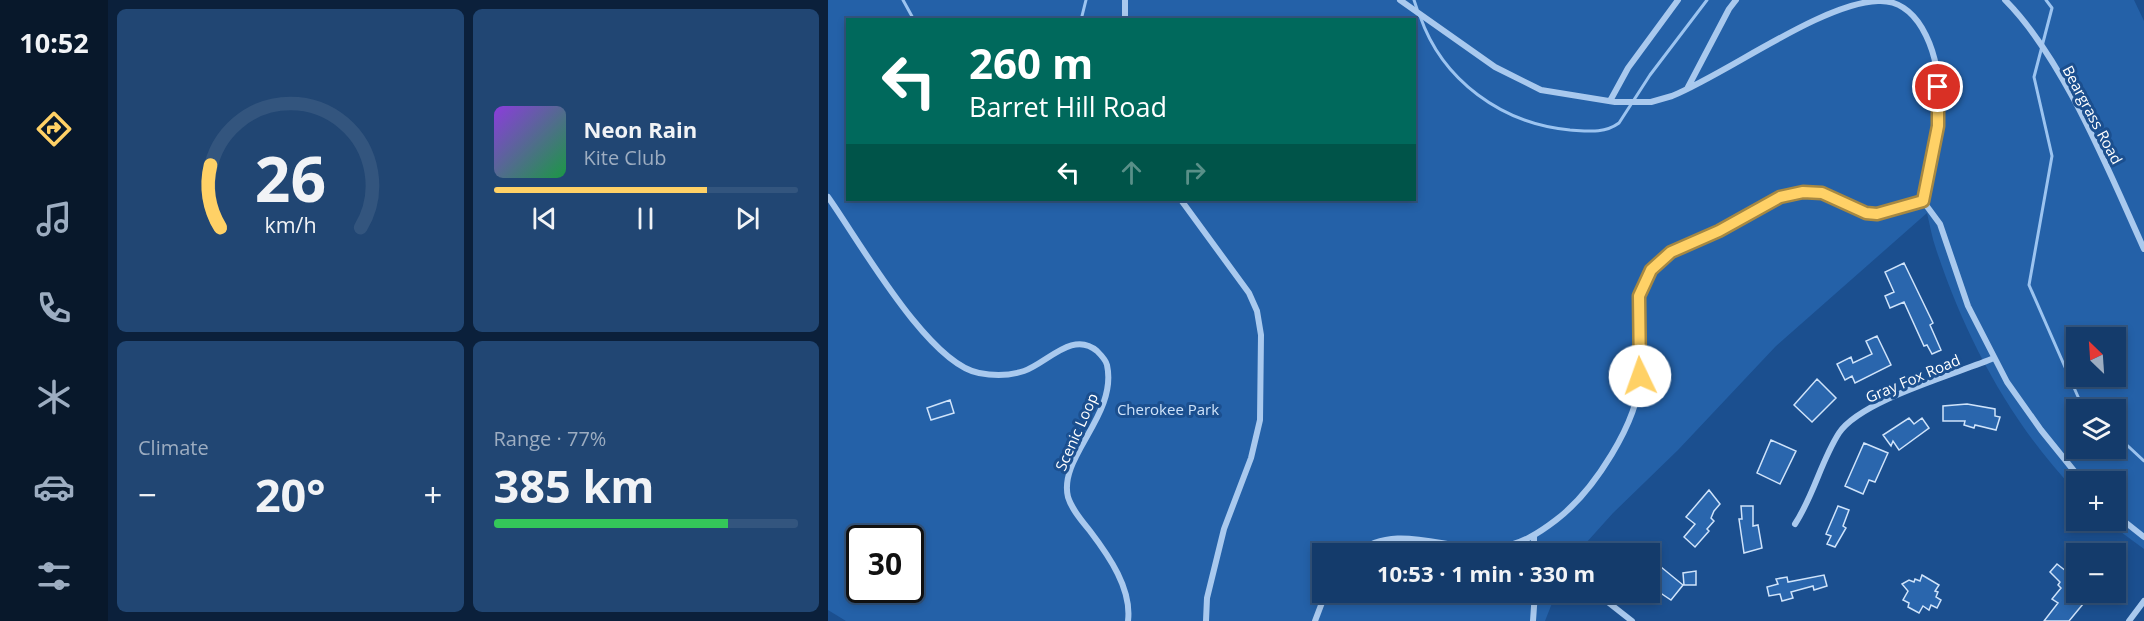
<!DOCTYPE html>
<meta charset="utf-8">
<style>
body{margin:0;font-family:"Open Sans",sans-serif;background:#214673;color:#f1f3f6;height:100vh;display:flex;flex-direction:column;font-size:22px;white-space:nowrap}
*{box-sizing:border-box;margin:0}
p{font-size:20px;color:#9dadc1}
.icon{flex:none;width:33px;height:33px;fill:none;stroke:currentColor;stroke-width:2;stroke-linecap:round;stroke-linejoin:round}
.map{position:relative;flex:1;overflow:hidden}
.drawer{display:flex;flex-direction:column;gap:9px;padding:9px;background:#0b203b;width:720px}
.drawer>*{flex:none}
.banner{position:absolute;left:18px;top:18px;width:570px;height:183px;border-radius:0px;box-shadow:0 3px 9px #0003,0 0 0 2px #33557e;background:#00695c;color:#fff;overflow:hidden}
.needle{width:39px;rotate:335deg}
.tools{position:absolute;left:1238px;top:327px;display:grid;gap:12px}
.tools a{display:grid;place-items:center;width:60px;height:60px;border-radius:0px;background:#143b6b;box-shadow:0 3px 9px #0003,0 0 0 2px #33557e;font-size:30px}
.speed{position:absolute;left:18px;top:525px;display:flex;gap:12px;font-size:30px;font-weight:700;text-align:center}
.speed>*{display:grid;place-content:center;width:78px;height:78px;border-radius:50%;background:#143b6b;box-shadow:0 3px 9px #0003,0 0 0 2px #33557e;line-height:1}
.speed .limit{border:3px solid #111;border-radius:9px;background:#fff;color:#111}
.pin{position:absolute;display:grid;place-items:center;width:51px;height:51px;color:#fff;margin:-26px;border:3px solid #fff;border-radius:50%;box-shadow:0 2px 6px #0007}
.me{position:absolute;width:66px;margin:-33px;rotate:357deg;stroke-linejoin:round;filter:drop-shadow(0 0 4px #0008)}
.turn{display:flex;align-items:center;gap:21px;height:126px;padding:0 24px;font-size:27px}
.turn .icon{width:78px;height:78px;stroke-width:2.5}
.turn b{display:block;font-size:42px;line-height:51px}
.lanes{display:flex;align-items:center;height:57px;padding:0 24px;background:#0003;justify-content:center;gap:30px;direction:ltr}
.lanes .off{opacity:.35}
.big{font-size:45px;font-weight:700;line-height:1.1}
.drawer .card{flex:1;display:flex;flex-direction:column;justify-content:center;gap:9px;min-width:0;padding:0 21px;border-radius:9px;background:#214673}
.drawer .dial{align-items:center;gap:0}
.dial svg{height:156px;overflow:visible;fill:none;stroke:#33557e;stroke-width:7;stroke-linecap:round;text-anchor:middle}
.dial text{fill:#f1f3f6;stroke:none}
.song{display:flex;align-items:center;gap:18px}
.cover{width:72px;height:72px;border-radius:9px;background:linear-gradient(135deg,hsl(270 70% 55%),hsl(140 70% 35%))}
.played{height:6px;border-radius:3px;background:linear-gradient(90deg,#ffd166 70%,#33557e 70%)}
.keys{display:flex;justify-content:space-around;direction:ltr}
.heat{display:flex;justify-content:space-between;align-items:center;font-size:33px;direction:ltr}
.charge{height:9px;border-radius:4px;background:linear-gradient(90deg,#34c759 77%,#33557e 0)}
.drawer .tiles{flex:1;display:grid;gap:9px;grid-template-columns:repeat(2,1fr)}
.trip{position:absolute;left:484px;top:543px;width:348px;height:60px;border-radius:0px;background:#143b6b;box-shadow:0 3px 9px #0003,0 0 0 2px #33557e;font-weight:700;line-height:60px;text-align:center}
main{display:flex;flex:1;min-height:0}
.tab-bar{display:flex;flex-direction:column;width:108px;justify-content:space-around;align-items:center;background:#08182b;color:#9dadc1}
.tab-bar .icon{width:42px;height:42px}
.tab-bar .selected{color:#ffd166}
.tab-bar b{font-size:27px;color:#f1f3f6}
.map>svg:first-child{display:block}
.green{fill:#2461a8;fill-rule:evenodd}
.lines{fill:none;stroke-linecap:round;stroke-linejoin:round}
.stream{stroke:#9cc4f0;stroke-width:3}
.building{fill:#2a66ad;stroke:#cfe3fa;stroke-width:1.5}
.minor{stroke:#a9c9ee;stroke-width:6}
.route-casing{stroke:#a68842;stroke-width:15}
.route{stroke:#ffd166;stroke-width:10}
.labels{text-anchor:middle;stroke-width:6;stroke-linejoin:round;paint-order:stroke}
.street-label{font-size:15px;fill:#fff;stroke:#1b4f8f}
.park-label{font-size:15px;fill:#cfe3fa;stroke:#1b4f8f}
</style>
<main>
<nav class="tab-bar">
<b>10:52</b>
<svg class="icon selected" aria-label="directions" viewBox="0 0 24 24"><path d="M12 3l9 9-9 9-9-9zM9 14v-3h6M13 9l2 2-2 2"/></svg>
<svg class="icon" aria-label="music" viewBox="0 0 24 24"><path d="M9 18V5l10-2v13"/><circle cx="6" cy="18" r="3"/><circle cx="16" cy="16" r="3"/></svg>
<svg class="icon" aria-label="phone" viewBox="0 0 24 24"><path d="M5 4h4l2 5-3 2q2 4 5 5l2-3 5 2v4C11 20 4 13 5 4z"/></svg>
<svg class="icon" aria-label="climate" viewBox="0 0 24 24"><path d="M12 3v18M4 7l16 10M4 17L20 7"/></svg>
<svg class="icon" aria-label="car" viewBox="0 0 24 24"><path d="M5 17H2v-5l4-1 3-4h7l3 4 3 1v5h-3M9 17h6M6 11h13"/><circle cx="7" cy="17" r="2"/><circle cx="17" cy="17" r="2"/></svg>
<svg class="icon" aria-label="filters" viewBox="0 0 24 24"><path d="M4 7h16M4 17h16"/><circle cx="9" cy="7" r="2"/><circle cx="15" cy="17" r="2"/></svg>
</nav>
<section class="drawer">
<div class="tiles">
<div class="card dial"><svg viewBox="0 0 100 80">
<path d="M14 69A42 42 0 1 1 86 69"/>
<path d="M14 69A42 42 0 0 1 9 37" stroke="#ffd166"/>
<text x="50" y="56" font-size="32" font-weight="700">26</text>
<text x="50" y="72" font-size="11">km/h</text>
</svg></div>
<div class="card">
<div class="song"><i class="cover"></i><div><b>Neon Rain</b><p>Kite Club</p></div></div>
<div class="played"></div>
<div class="keys"><svg class="icon" aria-label="previous" viewBox="0 0 24 24"><path d="M18 5L8 12l10 7zM5 5v14"/></svg><svg class="icon" aria-label="pause" viewBox="0 0 24 24"><path d="M8 5v14M16 5v14"/></svg><svg class="icon" aria-label="next" viewBox="0 0 24 24"><path d="M6 5l10 7-10 7zM19 5v14"/></svg></div>
</div>
<div class="card"><p>Climate</p>
<div class="heat"><a>−</a><b class="big">20°</b><a>+</a></div>
</div>
<div class="card"><p>Range · 77%</p><b class="big">385 km</b><div class="charge"></div></div>
</div>
</section>
<div class="map">
<svg width="1316" height="621" viewBox="0 0 1316 621">
<rect width="100%" height="100%" fill="#1b4f8f"/>
<!-- green -->
<path class="green" d="M 0,0 L 1306,0 L 1316,21 L 1316,549 L 1278,521 L 1287,520 L 1287,482 L 1248,482 L 1248,491 C 1183,424 1137,337 1108,249 C 1104,238 1102,225 1099,213 L 948,346 L 850,450 L 785,513 L 749,553 L 495,554 L 495,592 L 728,593 L 717,621 L 18,621 L 0,610 ZM 20,20 L 586,20 L 586,200 L 20,200 ZM 1248,338 L 1287,338 L 1287,376 L 1248,376 ZM 1248,410 L 1287,410 L 1287,448 L 1248,448 ZM 32,538 L 82,538 L 82,590 L 32,590 Z"/>
<g class="lines">
<!-- stream -->
<path class="stream" d="M 75,0 L 86,20
M 586,0 L 589,9
M 1218,0 L 1224,8 L 1206,77 L 1224,156 L 1201,285 L 1251,399 L 1262,410
M 592,16 C 614,80 674,124 742,130 C 759,131 776,134 791,123 L 822,75 L 879,0
M 253,20 L 258,0
M 1287,434 L 1316,461"/>
</g>
<!-- building -->
<path class="building" d="M 1076,263 L 1105,323 L 1102,325 L 1113,350 L 1104,354 L 1099,345 L 1096,346 L 1076,302 L 1062,308 L 1057,296 L 1066,292 L 1057,272 Z
M 1049,336 L 1063,365 L 1027,383 L 1024,376 L 1017,380 L 1009,364 L 1023,357 L 1025,363 L 1044,354 L 1038,341 Z
M 989,379 L 1008,398 L 984,422 L 966,405 Z
M 122,400 L 126,413 L 103,420 L 99,408 Z
M 1139,404 L 1167,409 L 1167,416 L 1172,417 L 1168,430 L 1147,425 L 1146,428 L 1136,425 L 1137,421 L 1115,421 L 1115,406 Z
M 1081,418 L 1086,424 L 1094,418 L 1101,428 L 1071,450 L 1065,441 L 1063,446 L 1055,435 Z
M 943,440 L 968,451 L 952,484 L 929,473 Z
M 1036,443 L 1060,453 L 1047,482 L 1041,480 L 1035,494 L 1017,486 Z
M 881,490 L 892,504 L 886,511 L 883,518 L 886,521 L 879,529 L 881,531 L 867,547 L 856,537 L 867,524 L 858,517 Z
M 913,506 L 925,506 L 925,526 L 930,525 L 934,548 L 916,553 L 911,519 L 914,519 Z
M 1010,506 L 1021,510 L 1015,526 L 1018,528 L 1007,547 L 999,544 L 1003,536 L 998,534 Z
M 822,558 L 855,585 L 843,600 L 822,586 L 824,578 Z
M 1229,564 L 1248,579 L 1248,597 L 1255,604 L 1241,621 L 1216,621 L 1230,603 L 1224,599 L 1233,588 L 1230,585 L 1232,582 L 1222,572 Z
M 868,571 L 868,585 L 856,585 L 855,573 Z
M 996,575 L 999,586 L 986,590 L 985,586 L 963,592 L 965,598 L 954,601 L 952,594 L 941,596 L 939,587 L 950,584 L 948,579 L 959,577 L 960,582 Z
M 1094,575 L 1111,585 L 1107,591 L 1110,592 L 1108,597 L 1113,600 L 1109,608 L 1103,605 L 1101,610 L 1095,606 L 1091,613 L 1080,607 L 1081,603 L 1075,600 L 1080,591 L 1074,584 L 1081,580 L 1086,582 L 1087,579 L 1092,581 Z"/>
<g class="lines">
<!-- minor -->
<path class="minor" d="M 1177,0 C 1236,59 1281,172 1316,249
M 297,20 L 297,0
M 859,89 L 901,9 L 908,0
M 782,101 L 800,68 L 850,0
M 0,197 C 30,239 100,364 151,373 C 166,376 181,376 196,371 C 219,363 245,330 269,351 C 273,355 278,360 279,365 C 290,415 230,457 240,497 C 244,510 254,521 262,531 C 281,556 304,589 300,621
M 353,200 L 421,293 L 429,311 L 433,335 L 432,420 L 423,458 L 396,529 L 379,598 L 378,621
M 1095,201 L 1112,224 L 1140,306 L 1179,382 L 1213,430 L 1255,482
M 1287,514 L 1316,537
M 967,524 C 986,495 993,461 1011,433 C 1033,400 1128,374 1166,358
M 706,537 L 706,554
M 527,554 C 571,519 623,555 672,547 C 694,544 711,533 728,520 C 765,492 811,422 812,375 C 812,339 801,300 824,269 C 840,247 871,242 894,230 C 913,220 933,204 953,197 C 1000,180 1009,210 1048,214 C 1063,216 1081,206 1095,201 C 1106,145 1125,81 1094,28 C 1084,11 1069,0 1050,1 C 994,3 900,73 844,96 L 823,102 L 787,102 L 713,90 L 667,67 L 572,0
M 767,592 L 804,621
M 487,621 L 498,592
M 705,621 L 707,592
M 1301,621 L 1316,601"/>
</g>
<g class="lines">
<!-- route casing -->
<g class="route-casing">
<path id="route" d="M 812,376 L 811,296 L 823,270 L 843,252 L 891,231 L 952,197 L 975,192 L 994,193 L 1038,213 L 1049,214 L 1095,201 L 1110,126 L 1110,87"/>
</g>
<!-- route -->
<use href="#route" class="route"/>
</g>
<g class="labels">
<!-- street labels -->
<g class="street-label">
<text transform="translate(1264 115) rotate(62)" y="5">Beargrass Road</text>
<text transform="translate(1085 379) rotate(-23)" y="5">Gray Fox Road</text>
<text transform="translate(249 432) rotate(-66)" y="5">Scenic Loop</text>
</g>
<!-- park labels -->
<g class="park-label">
<text x="340" y="415">Cherokee Park</text>
</g>
</g>
</svg>
<div class="tools">
<a><svg class="needle" viewBox="-14 -14 28 28"><path d="M0-13l5 13h-10z" fill="#e53935"/><path d="M0 13l5-13h-10z" fill="#9dadc1"/></svg></a>
<a><svg class="icon" aria-label="layers" viewBox="0 0 24 24"><path d="M12 4l9 5-9 5-9-5zM3 14l9 5 9-5"/></svg></a>
<a>+</a>
<a>−</a>
</div>
<div class="speed"><div class="limit">30</div></div>
<div class="pin" style="left:1110px;top:87px;background:#d93025"><svg class="icon" aria-label="arrive" viewBox="0 0 24 24"><path d="M6 21V4h12l-3 4 3 4H6"/></svg></div>
<svg class="me" style="left:812px;top:376px" viewBox="-20 -20 40 40"><circle r="19" fill="#fff"/><path d="M0-13L10 11 0 6-10 11z" fill="#ffd166"/></svg>
<div class="trip">10:53 · 1 min · 330 m</div>
<div class="banner">
<div class="turn"><svg class="icon" aria-label="left" viewBox="0 0 24 24"><path d="M17 20v-9H6M10 6l-5 5 5 5"/></svg><div><b>260 m</b>Barret Hill Road</div></div>
<div class="lanes"><svg class="icon" aria-label="left" viewBox="0 0 24 24"><path d="M17 20v-9H6M10 6l-5 5 5 5"/></svg><svg class="icon off" aria-label="ahead" viewBox="0 0 24 24"><path d="M12 20V5M6 11l6-6 6 6"/></svg><svg class="icon off" aria-label="right" viewBox="0 0 24 24"><path d="M7 20v-9h11M14 6l5 5-5 5"/></svg></div>
</div>
</div>
</main>
